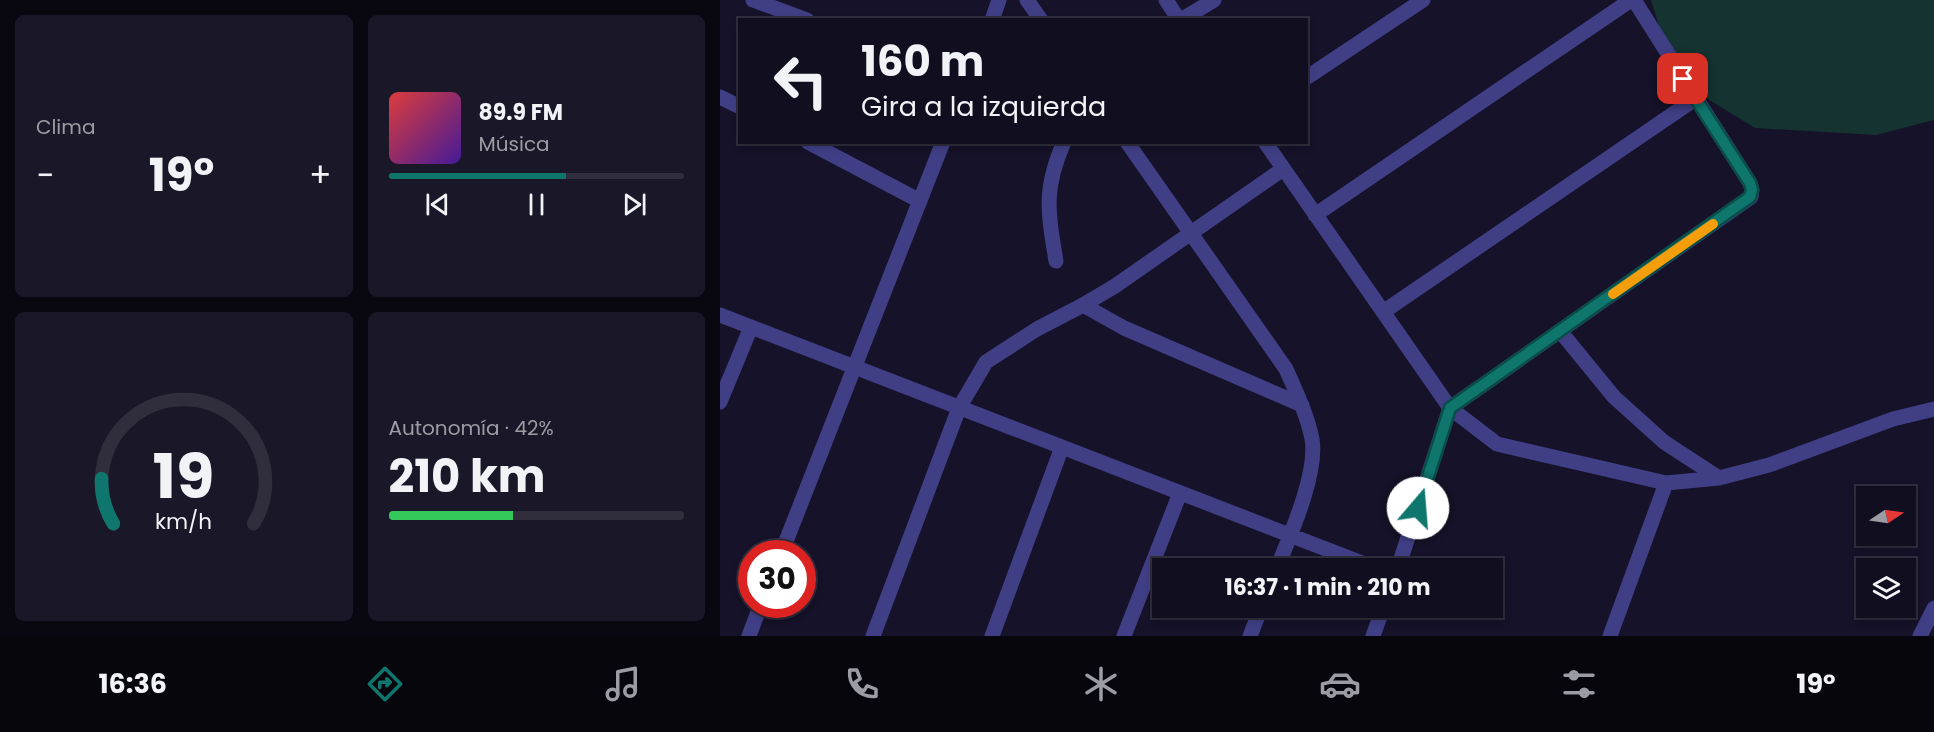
<!DOCTYPE html>
<html lang="es">
<meta charset="utf-8">
<style>
body{margin:0;font-family:Poppins,sans-serif;background:#191728;color:#f1f3f6;height:100vh;display:flex;flex-direction:column;font-size:22px;white-space:nowrap}
*{box-sizing:border-box;margin:0}
p{font-size:20px;color:#9c9ca4}
.icon{flex:none;width:33px;height:33px;fill:none;stroke:currentColor;stroke-width:2;stroke-linecap:round;stroke-linejoin:round}
.map{position:relative;flex:1;overflow:hidden}
.sheet{display:flex;flex-direction:column;gap:15px;padding:15px;background:#090811;width:720px}
.sheet>*{flex:none}
.hud{position:absolute;left:18px;top:18px;width:570px;height:126px;border-radius:0px;box-shadow:0 3px 9px #0003,0 0 0 2px #302e3d;background:#100e1f;color:#f1f3f6;overflow:hidden}
.needle{width:39px;rotate:77deg}
.fabs{position:absolute;left:1136px;top:486px;display:grid;gap:12px}
.fabs a{display:grid;place-items:center;width:60px;height:60px;border-radius:0px;background:#100e1f;box-shadow:0 3px 9px #0003,0 0 0 2px #302e3d;font-size:30px}
.speed{position:absolute;left:18px;top:540px;display:flex;gap:12px;font-size:30px;font-weight:700;text-align:center}
.speed>*{display:grid;place-content:center;width:78px;height:78px;border-radius:50%;background:#100e1f;box-shadow:0 3px 9px #0003,0 0 0 2px #302e3d;line-height:1}
.speed .limit{border:9px solid #d22;background:#fff;color:#111}
.pin{position:absolute;display:grid;place-items:center;width:51px;height:51px;color:#fff;margin:-26px;border-radius:12px;box-shadow:0 3px 9px #0006}
.me{position:absolute;width:66px;margin:-33px;rotate:18deg;stroke-linejoin:round;filter:drop-shadow(0 0 4px #0008)}
.turn{display:flex;align-items:center;gap:21px;height:126px;padding:0 24px;font-size:27px}
.turn .icon{width:78px;height:78px;stroke-width:2.5}
.turn b{display:block;font-size:42px;line-height:51px}
.big{font-size:45px;font-weight:700;line-height:1.1}
.sheet .widget{flex:1;display:flex;flex-direction:column;justify-content:center;gap:9px;min-width:0;padding:0 21px;border-radius:9px;background:#191728}
.sheet .dial{align-items:center;gap:0}
.dial svg{height:156px;overflow:visible;fill:none;stroke:#302e3d;stroke-width:7;stroke-linecap:round;text-anchor:middle}
.dial text{fill:#f1f3f6;stroke:none}
.song{display:flex;align-items:center;gap:18px}
.cover{width:72px;height:72px;border-radius:9px;background:linear-gradient(135deg,hsl(0 70% 55%),hsl(260 70% 35%))}
.played{height:6px;border-radius:3px;background:linear-gradient(90deg,#0f766e 60%,#302e3d 60%)}
.keys{display:flex;justify-content:space-around;direction:ltr}
.heat{display:flex;justify-content:space-between;align-items:center;font-size:33px;direction:ltr}
.charge{height:9px;border-radius:4px;background:linear-gradient(90deg,#34c759 42%,#302e3d 0)}
.sheet .tiles{flex:1;display:grid;gap:15px;grid-template-columns:repeat(2,1fr)}
.trip{position:absolute;left:432px;top:558px;width:351px;height:60px;border-radius:0px;background:#100e1f;box-shadow:0 3px 9px #0003,0 0 0 2px #302e3d;font-weight:700;line-height:60px;text-align:center}
.menu{display:flex;height:96px;justify-content:space-around;align-items:center;background:#06060c;color:#9c9ca4}
.menu .icon{width:42px;height:42px}
.menu .on{color:#0f766e}
.menu b{font-size:27px;color:#f1f3f6}
main{display:flex;flex:1;min-height:0}
.map>svg:first-child{display:block}
.green{fill:#153331}
.lines{fill:none;stroke-linecap:round;stroke-linejoin:round}
.minor{stroke:#403f86;stroke-width:15}
.route-casing{stroke:#0a4d48;stroke-width:15}
.route{stroke:#0f766e;stroke-width:10}
.slow{stroke:#f59e0b;stroke-width:10}
</style>
<main>
<section class="sheet">
<div class="tiles">
<div class="widget"><p>Clima</p>
<div class="heat"><a>−</a><b class="big">19°</b><a>+</a></div>
</div>
<div class="widget">
<div class="song"><i class="cover"></i><div><b>89.9 FM</b><p>Música</p></div></div>
<div class="played"></div>
<div class="keys"><svg class="icon" aria-label="previous" viewBox="0 0 24 24"><path d="M18 5L8 12l10 7zM5 5v14"/></svg><svg class="icon" aria-label="pause" viewBox="0 0 24 24"><path d="M8 5v14M16 5v14"/></svg><svg class="icon" aria-label="next" viewBox="0 0 24 24"><path d="M6 5l10 7-10 7zM19 5v14"/></svg></div>
</div>
<div class="widget dial"><svg viewBox="0 0 100 80">
<path d="M14 69A42 42 0 1 1 86 69"/>
<path d="M14 69A42 42 0 0 1 8 46" stroke="#0f766e"/>
<text x="50" y="56" font-size="32" font-weight="700">19</text>
<text x="50" y="72" font-size="11">km/h</text>
</svg></div>
<div class="widget"><p>Autonomía · 42%</p><b class="big">210 km</b><div class="charge"></div></div>
</div>
</section>
<div class="map">
<svg width="1214" height="636" viewBox="0 0 1214 636">
<rect width="100%" height="100%" fill="#151229"/>
<!-- green -->
<path class="green" d="M 931,0 L 1214,0 L 1214,120 L 1156,135 L 1035,128 L 973,90 L 947,52 Z"/>
<g class="lines">
<!-- minor -->
<path class="minor" d="M 33,0 L 87,20
M 307,0 L 321,20
M 446,0 L 459,20
M 272,20 L 279,0
M 461,20 L 494,0
M 586,78 L 703,0
M 0,97 L 20,107
M 88,142 L 200,201
M 407,142 L 566,369 C 576,392 587,414 592,439 C 598,473 570,536 557,568
M 545,142 L 730,408 L 777,444 L 946,483 L 999,478 L 1049,465 L 1173,419 L 1214,409
M 595,215 L 911,0
M 336,261 C 328,212 323,190 344,142
M 363,305 L 404,328 L 582,405
M 663,312 L 975,99
M 0,315 L 655,568
M 840,331 L 894,397 L 944,442 L 999,478
M 0,402 L 31,327
M 61,554 L 223,142
M 678,568 L 730,408 L 1031,197 L 1032,190 L 1030,183 L 914,0
M 29,636 L 41,604
M 153,636 L 239,408 L 266,362 L 317,329 L 363,305 L 395,286 L 563,169
M 272,636 L 342,447
M 404,636 L 460,493
M 530,636 L 541,608
M 653,636 L 663,608
M 890,636 L 946,483
M 1200,636 L 1214,608"/>
</g>
<g class="lines">
<!-- route casing -->
<g class="route-casing">
<path id="route" d="M 698,508 L 730,408 L 1030,197 L 1032,190 L 1030,183 L 963,79"/>
</g>
<!-- route -->
<use href="#route" class="route"/>
<!-- slow -->
<path class="slow" d="M 893,294 L 993,224"/>
</g>
</svg>
<div class="fabs">
<a><svg class="needle" viewBox="-14 -14 28 28"><path d="M0-13l5 13h-10z" fill="#e53935"/><path d="M0 13l5-13h-10z" fill="#9c9ca4"/></svg></a>
<a><svg class="icon" aria-label="layers" viewBox="0 0 24 24"><path d="M12 4l9 5-9 5-9-5zM3 14l9 5 9-5"/></svg></a>
</div>
<div class="speed"><div class="limit">30</div></div>
<div class="pin" style="left:963px;top:79px;background:#d93025"><svg class="icon" aria-label="arrive" viewBox="0 0 24 24"><path d="M6 21V4h12l-3 4 3 4H6"/></svg></div>
<svg class="me" style="left:698px;top:508px" viewBox="-20 -20 40 40"><circle r="19" fill="#fff"/><path d="M0-13L10 11 0 6-10 11z" fill="#0f766e"/></svg>
<div class="trip">16:37 · 1 min · 210 m</div>
<div class="hud">
<div class="turn"><svg class="icon" aria-label="left" viewBox="0 0 24 24"><path d="M17 20v-9H6M10 6l-5 5 5 5"/></svg><div><b>160 m</b>Gira a la izquierda</div></div>
</div>
</div>
</main>
<nav class="menu">
<b>16:36</b>
<svg class="icon on" aria-label="directions" viewBox="0 0 24 24"><path d="M12 3l9 9-9 9-9-9zM9 14v-3h6M13 9l2 2-2 2"/></svg>
<svg class="icon" aria-label="music" viewBox="0 0 24 24"><path d="M9 18V5l10-2v13"/><circle cx="6" cy="18" r="3"/><circle cx="16" cy="16" r="3"/></svg>
<svg class="icon" aria-label="phone" viewBox="0 0 24 24"><path d="M5 4h4l2 5-3 2q2 4 5 5l2-3 5 2v4C11 20 4 13 5 4z"/></svg>
<svg class="icon" aria-label="climate" viewBox="0 0 24 24"><path d="M12 3v18M4 7l16 10M4 17L20 7"/></svg>
<svg class="icon" aria-label="car" viewBox="0 0 24 24"><path d="M5 17H2v-5l4-1 3-4h7l3 4 3 1v5h-3M9 17h6M6 11h13"/><circle cx="7" cy="17" r="2"/><circle cx="17" cy="17" r="2"/></svg>
<svg class="icon" aria-label="filters" viewBox="0 0 24 24"><path d="M4 7h16M4 17h16"/><circle cx="9" cy="7" r="2"/><circle cx="15" cy="17" r="2"/></svg>
<b>19°</b>
</nav>
